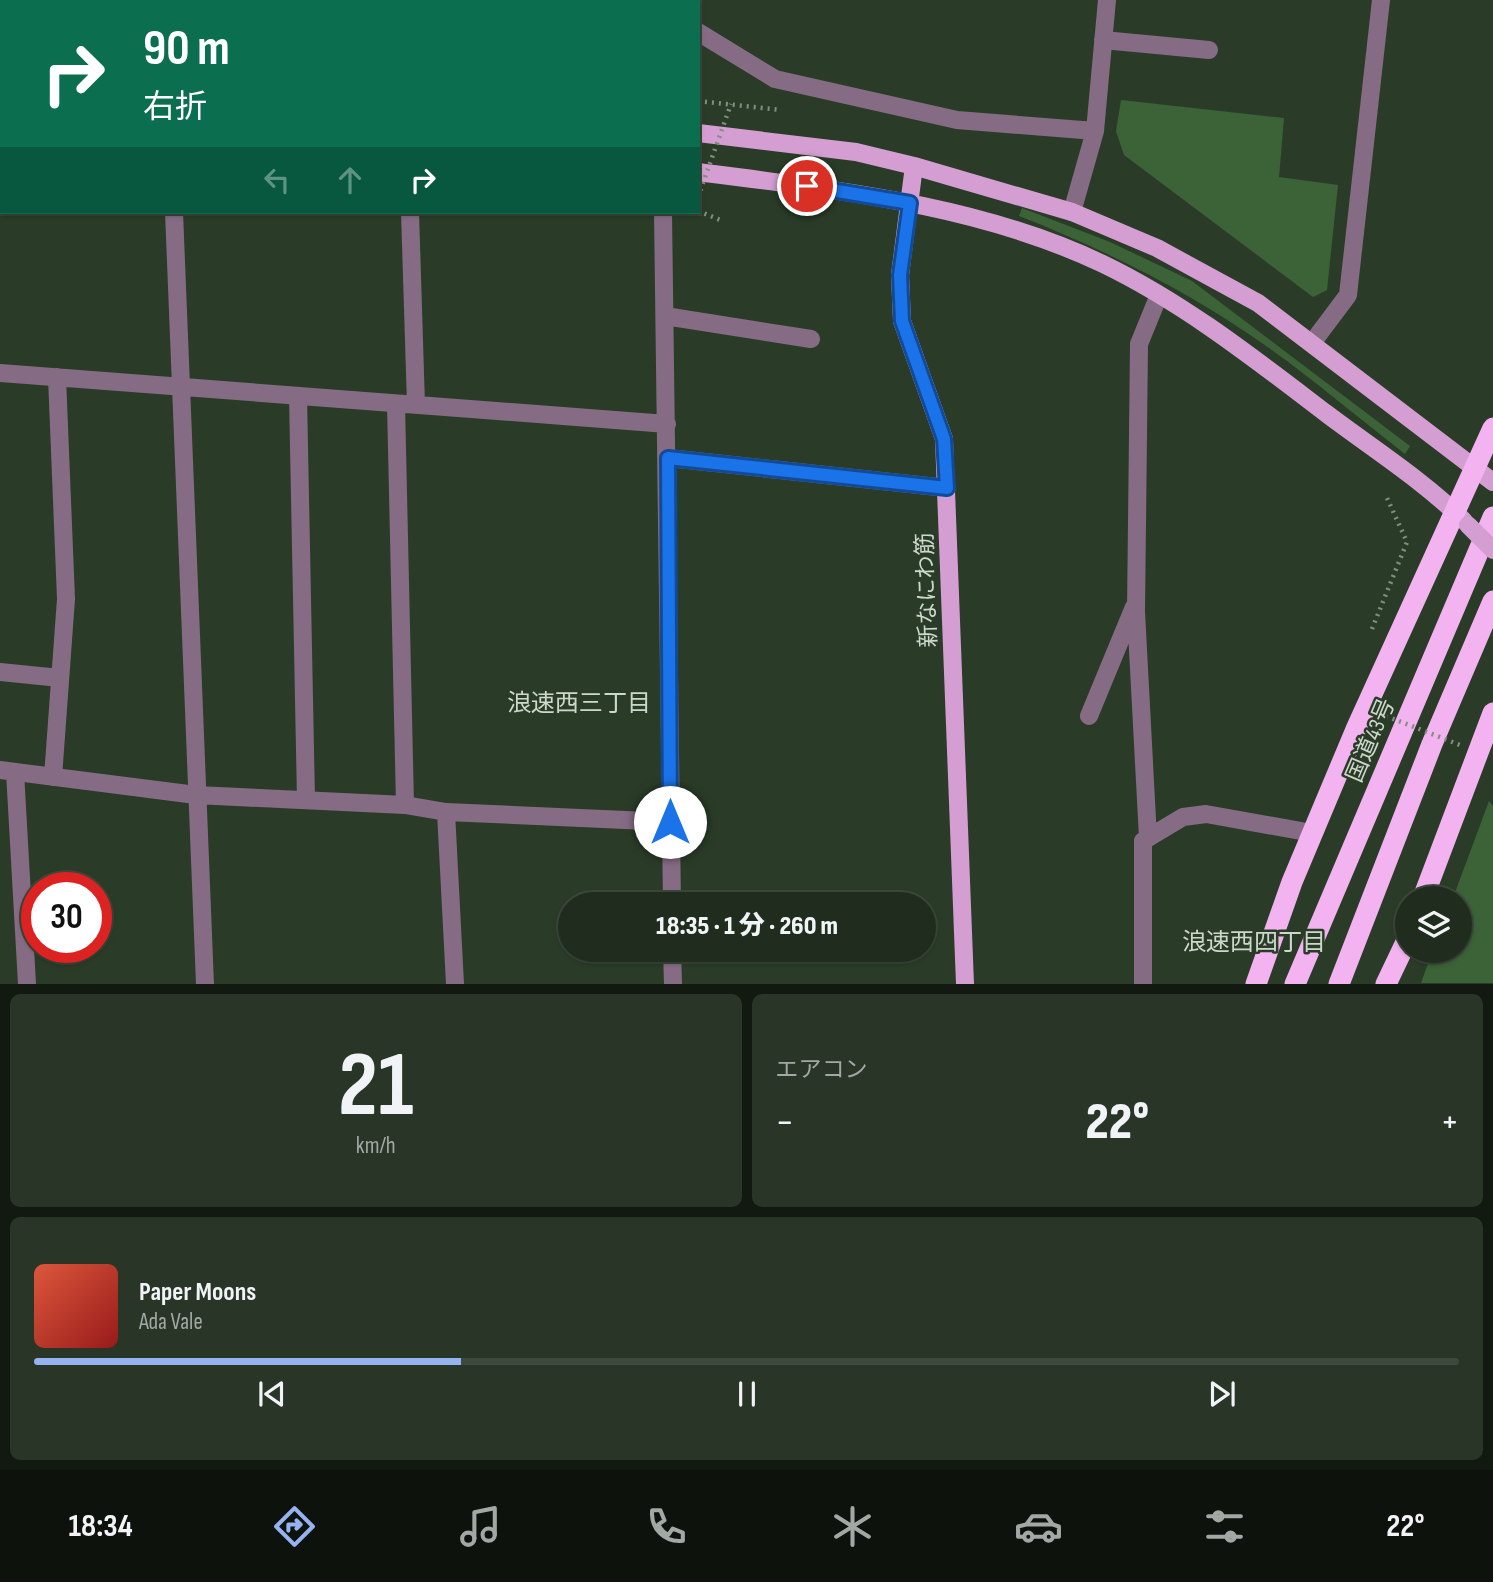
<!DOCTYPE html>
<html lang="ja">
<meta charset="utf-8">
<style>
body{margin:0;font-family:"Sofia Sans Condensed","Noto Sans JP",sans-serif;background:#283527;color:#f1f3f6;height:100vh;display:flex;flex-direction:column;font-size:26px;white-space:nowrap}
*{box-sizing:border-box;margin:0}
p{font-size:23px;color:#a2a8a4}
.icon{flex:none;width:38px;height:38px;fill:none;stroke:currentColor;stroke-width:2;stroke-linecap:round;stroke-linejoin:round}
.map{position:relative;height:984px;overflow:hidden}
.sheet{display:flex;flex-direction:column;gap:10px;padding:10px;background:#121910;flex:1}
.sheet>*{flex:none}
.guide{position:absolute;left:0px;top:0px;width:700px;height:214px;box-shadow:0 2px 5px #0004,0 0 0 2px #3d493c;background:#0b6e4f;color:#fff;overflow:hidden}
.controls{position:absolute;left:1395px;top:886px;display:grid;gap:14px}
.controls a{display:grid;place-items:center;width:77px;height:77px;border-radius:50%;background:#202d1e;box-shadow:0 2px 5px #0004,0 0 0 2px #3d493c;font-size:35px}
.speed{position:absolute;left:21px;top:872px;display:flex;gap:14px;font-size:35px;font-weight:700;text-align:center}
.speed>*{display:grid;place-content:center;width:91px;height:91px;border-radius:50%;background:#202d1e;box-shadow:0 2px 5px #0004,0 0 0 2px #3d493c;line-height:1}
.speed .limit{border:10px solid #d22;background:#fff;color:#111}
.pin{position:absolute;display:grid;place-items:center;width:60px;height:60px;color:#fff;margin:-30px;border:4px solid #fff;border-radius:50%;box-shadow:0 2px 7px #0007}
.me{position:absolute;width:77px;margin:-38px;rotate:0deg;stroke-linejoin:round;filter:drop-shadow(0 0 5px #0008)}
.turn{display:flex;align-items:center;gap:24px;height:147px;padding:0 28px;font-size:32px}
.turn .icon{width:91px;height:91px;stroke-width:2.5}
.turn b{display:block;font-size:49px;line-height:60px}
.lanes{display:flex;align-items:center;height:66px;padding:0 28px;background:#0003;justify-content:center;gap:35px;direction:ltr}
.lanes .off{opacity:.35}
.big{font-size:52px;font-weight:800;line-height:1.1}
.sheet .card{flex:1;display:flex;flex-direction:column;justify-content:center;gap:10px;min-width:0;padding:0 24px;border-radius:10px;background:#283527}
.sheet .dial{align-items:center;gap:0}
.dial b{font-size:91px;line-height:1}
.song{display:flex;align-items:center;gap:21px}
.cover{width:84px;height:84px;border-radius:10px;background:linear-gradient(135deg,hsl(10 70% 55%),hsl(0 70% 35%))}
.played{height:7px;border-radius:4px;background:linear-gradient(90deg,#95b2f1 30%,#3d493c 30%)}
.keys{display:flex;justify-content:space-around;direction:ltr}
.heat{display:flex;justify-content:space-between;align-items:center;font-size:38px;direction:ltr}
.sheet .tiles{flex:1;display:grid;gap:10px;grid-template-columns:1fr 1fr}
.card:last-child{grid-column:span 2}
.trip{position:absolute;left:558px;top:892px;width:378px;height:70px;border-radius:35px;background:#202d1e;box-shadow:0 2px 5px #0004,0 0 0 2px #3d493c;font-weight:800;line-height:70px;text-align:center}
.dock{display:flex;height:112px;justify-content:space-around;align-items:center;background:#0d120c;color:#a2a8a4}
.dock .icon{width:49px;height:49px}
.dock .active{color:#95b2f1}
.dock b{font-size:32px;color:#f1f3f6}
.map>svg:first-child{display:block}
.green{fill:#3b6337}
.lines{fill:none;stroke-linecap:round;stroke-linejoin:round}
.path{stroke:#818f80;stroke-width:4.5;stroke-dasharray:2 5;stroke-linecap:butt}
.minor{stroke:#866b84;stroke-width:18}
.major{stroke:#d49ed2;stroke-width:18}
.highway{stroke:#f3b2f0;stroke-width:21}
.path-bridge{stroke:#818f80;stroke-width:4.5;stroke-dasharray:2 5;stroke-linecap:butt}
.major-bridge{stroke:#d49ed2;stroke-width:18}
.route-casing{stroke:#114b97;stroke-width:18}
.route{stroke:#1a73e8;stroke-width:12}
.labels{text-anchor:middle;stroke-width:5;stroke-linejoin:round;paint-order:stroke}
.street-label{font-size:23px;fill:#cdd8cc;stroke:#2a3c28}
.neighbourhood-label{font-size:24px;fill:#cdd8cc;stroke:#2a3c28}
</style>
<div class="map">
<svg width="1493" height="984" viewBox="0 0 1493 984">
<rect width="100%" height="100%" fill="#2a3c28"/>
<!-- green -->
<path class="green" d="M 203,0 L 369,0 L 203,2 Z
M 1121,100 L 1284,118 L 1279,177 L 1338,185 L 1327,290 L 1313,297 L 1124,155 L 1116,131 Z
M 1022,208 L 1110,242 L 1192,281 L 1410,446 L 1405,454 C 1365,423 1327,391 1287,361 C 1205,300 1114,253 1019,216 Z
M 1489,801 L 1493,806 L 1493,983 L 1421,983 L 1433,950 L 1460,950 L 1460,898 L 1453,898 Z"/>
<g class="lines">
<!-- path -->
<path class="path" d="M 698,101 L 781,110
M 698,211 L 723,221
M 1372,629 L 1407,542 L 1387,498"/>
<!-- minor -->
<path class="minor" d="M 645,0 L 648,2
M 13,2 L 13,0
M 178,2 L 179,0
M 377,2 L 377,0
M 492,2 L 492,0
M 698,32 L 775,79 L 957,120 L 1095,131
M 1103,40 L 1209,50
M 174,212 L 205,984
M 410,212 L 416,405
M 663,212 L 672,905
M 1072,212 L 1095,131 L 1107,0
M 665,316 L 811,339
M 1312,343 L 1348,295 L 1381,0
M 0,373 L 667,424
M 298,396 L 306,800
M 396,404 L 405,805
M 668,458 L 947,488
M 0,672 L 60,678
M 1089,716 L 1134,607
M 0,770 L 196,795 L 405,805 L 446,812 L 670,822
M 15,772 L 27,984
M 53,777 L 66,599 L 57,377
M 446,812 L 455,984
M 1148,838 L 1136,612 L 1139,344 L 1159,295
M 672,950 L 673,984
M 1143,984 L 1143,841 L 1183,817 L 1206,814 L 1312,833"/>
<!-- major -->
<path class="major" d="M 0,85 L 2,85
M 0,120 L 2,120
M 698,133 L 856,152 L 914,166 L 1072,212 L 1157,248 L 1258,303 L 1493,482
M 914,166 L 900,275 L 902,321 L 944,439 L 965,984
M 698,172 C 835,190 978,204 1103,264 C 1184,303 1256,360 1327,414 C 1372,448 1424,481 1464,521"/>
<!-- highway -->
<path class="highway" d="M 1423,898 L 1493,713
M 1256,984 L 1292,882 L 1357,727 L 1493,428
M 1295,984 L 1493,517
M 1339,984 L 1432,744 L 1493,601
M 1386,984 L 1407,940"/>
<!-- path-bridge -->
<path class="path-bridge" d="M 698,197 L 731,104
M 1386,716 L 1460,745"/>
<!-- major-bridge -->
<path class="major-bridge" d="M 1468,525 L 1493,550"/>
</g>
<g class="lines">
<!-- route casing -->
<g class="route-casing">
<path id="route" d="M 670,822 L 668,458 L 947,488 L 944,439 L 902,321 L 900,275 L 910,203 L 807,186"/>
</g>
<!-- route -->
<use href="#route" class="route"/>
</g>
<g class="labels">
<!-- street labels -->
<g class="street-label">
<text transform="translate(926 590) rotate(-92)" y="8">新なにわ筋</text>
<text transform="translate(1370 740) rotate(-67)" y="8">国道43号</text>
</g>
<!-- neighbourhood labels -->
<g class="neighbourhood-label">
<text x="579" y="711">浪速西三丁目</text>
<text x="1254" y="950">浪速西四丁目</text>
</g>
</g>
</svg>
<div class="controls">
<a><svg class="icon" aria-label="layers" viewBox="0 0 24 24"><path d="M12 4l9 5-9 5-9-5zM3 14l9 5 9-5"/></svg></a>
</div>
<div class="speed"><div class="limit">30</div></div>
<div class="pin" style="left:807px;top:186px;background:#d93025"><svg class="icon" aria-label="arrive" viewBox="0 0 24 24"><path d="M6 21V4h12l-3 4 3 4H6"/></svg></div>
<svg class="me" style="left:670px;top:822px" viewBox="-20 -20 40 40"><circle r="19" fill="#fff"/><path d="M0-13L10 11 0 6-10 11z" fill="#1a73e8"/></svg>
<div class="trip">18:35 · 1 分 · 260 m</div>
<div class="guide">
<div class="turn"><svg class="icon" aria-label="right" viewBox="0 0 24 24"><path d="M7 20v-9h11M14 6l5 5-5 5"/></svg><div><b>90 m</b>右折</div></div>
<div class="lanes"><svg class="icon off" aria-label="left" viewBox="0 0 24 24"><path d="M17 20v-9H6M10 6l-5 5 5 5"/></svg><svg class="icon off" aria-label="ahead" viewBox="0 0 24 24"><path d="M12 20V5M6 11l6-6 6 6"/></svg><svg class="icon" aria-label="right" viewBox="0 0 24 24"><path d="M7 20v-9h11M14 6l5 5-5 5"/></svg></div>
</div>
</div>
<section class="sheet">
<div class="tiles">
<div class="card dial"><b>21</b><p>km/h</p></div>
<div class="card"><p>エアコン</p>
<div class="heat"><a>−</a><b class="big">22°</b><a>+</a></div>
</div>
<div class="card">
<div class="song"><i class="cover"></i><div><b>Paper Moons</b><p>Ada Vale</p></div></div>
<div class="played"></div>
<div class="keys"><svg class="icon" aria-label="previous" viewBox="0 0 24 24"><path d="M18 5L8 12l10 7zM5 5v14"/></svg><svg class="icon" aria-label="pause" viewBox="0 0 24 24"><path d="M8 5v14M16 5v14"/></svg><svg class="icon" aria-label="next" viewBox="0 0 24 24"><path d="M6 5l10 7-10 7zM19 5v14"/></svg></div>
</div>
</div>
</section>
<nav class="dock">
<b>18:34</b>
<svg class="icon active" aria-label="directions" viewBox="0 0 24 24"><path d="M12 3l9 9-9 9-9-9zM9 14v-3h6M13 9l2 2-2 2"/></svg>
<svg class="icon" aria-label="music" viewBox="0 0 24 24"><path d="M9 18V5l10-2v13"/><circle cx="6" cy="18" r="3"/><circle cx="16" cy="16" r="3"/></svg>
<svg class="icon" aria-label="phone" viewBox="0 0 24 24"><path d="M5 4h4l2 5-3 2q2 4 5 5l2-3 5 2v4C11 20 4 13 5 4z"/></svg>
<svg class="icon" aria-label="climate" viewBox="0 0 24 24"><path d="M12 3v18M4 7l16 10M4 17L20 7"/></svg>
<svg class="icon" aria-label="car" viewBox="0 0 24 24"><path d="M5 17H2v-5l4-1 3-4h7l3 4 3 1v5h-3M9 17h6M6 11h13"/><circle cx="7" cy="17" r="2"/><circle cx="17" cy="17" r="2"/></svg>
<svg class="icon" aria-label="filters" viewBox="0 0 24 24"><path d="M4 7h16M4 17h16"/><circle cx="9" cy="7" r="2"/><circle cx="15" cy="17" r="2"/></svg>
<b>22°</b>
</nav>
